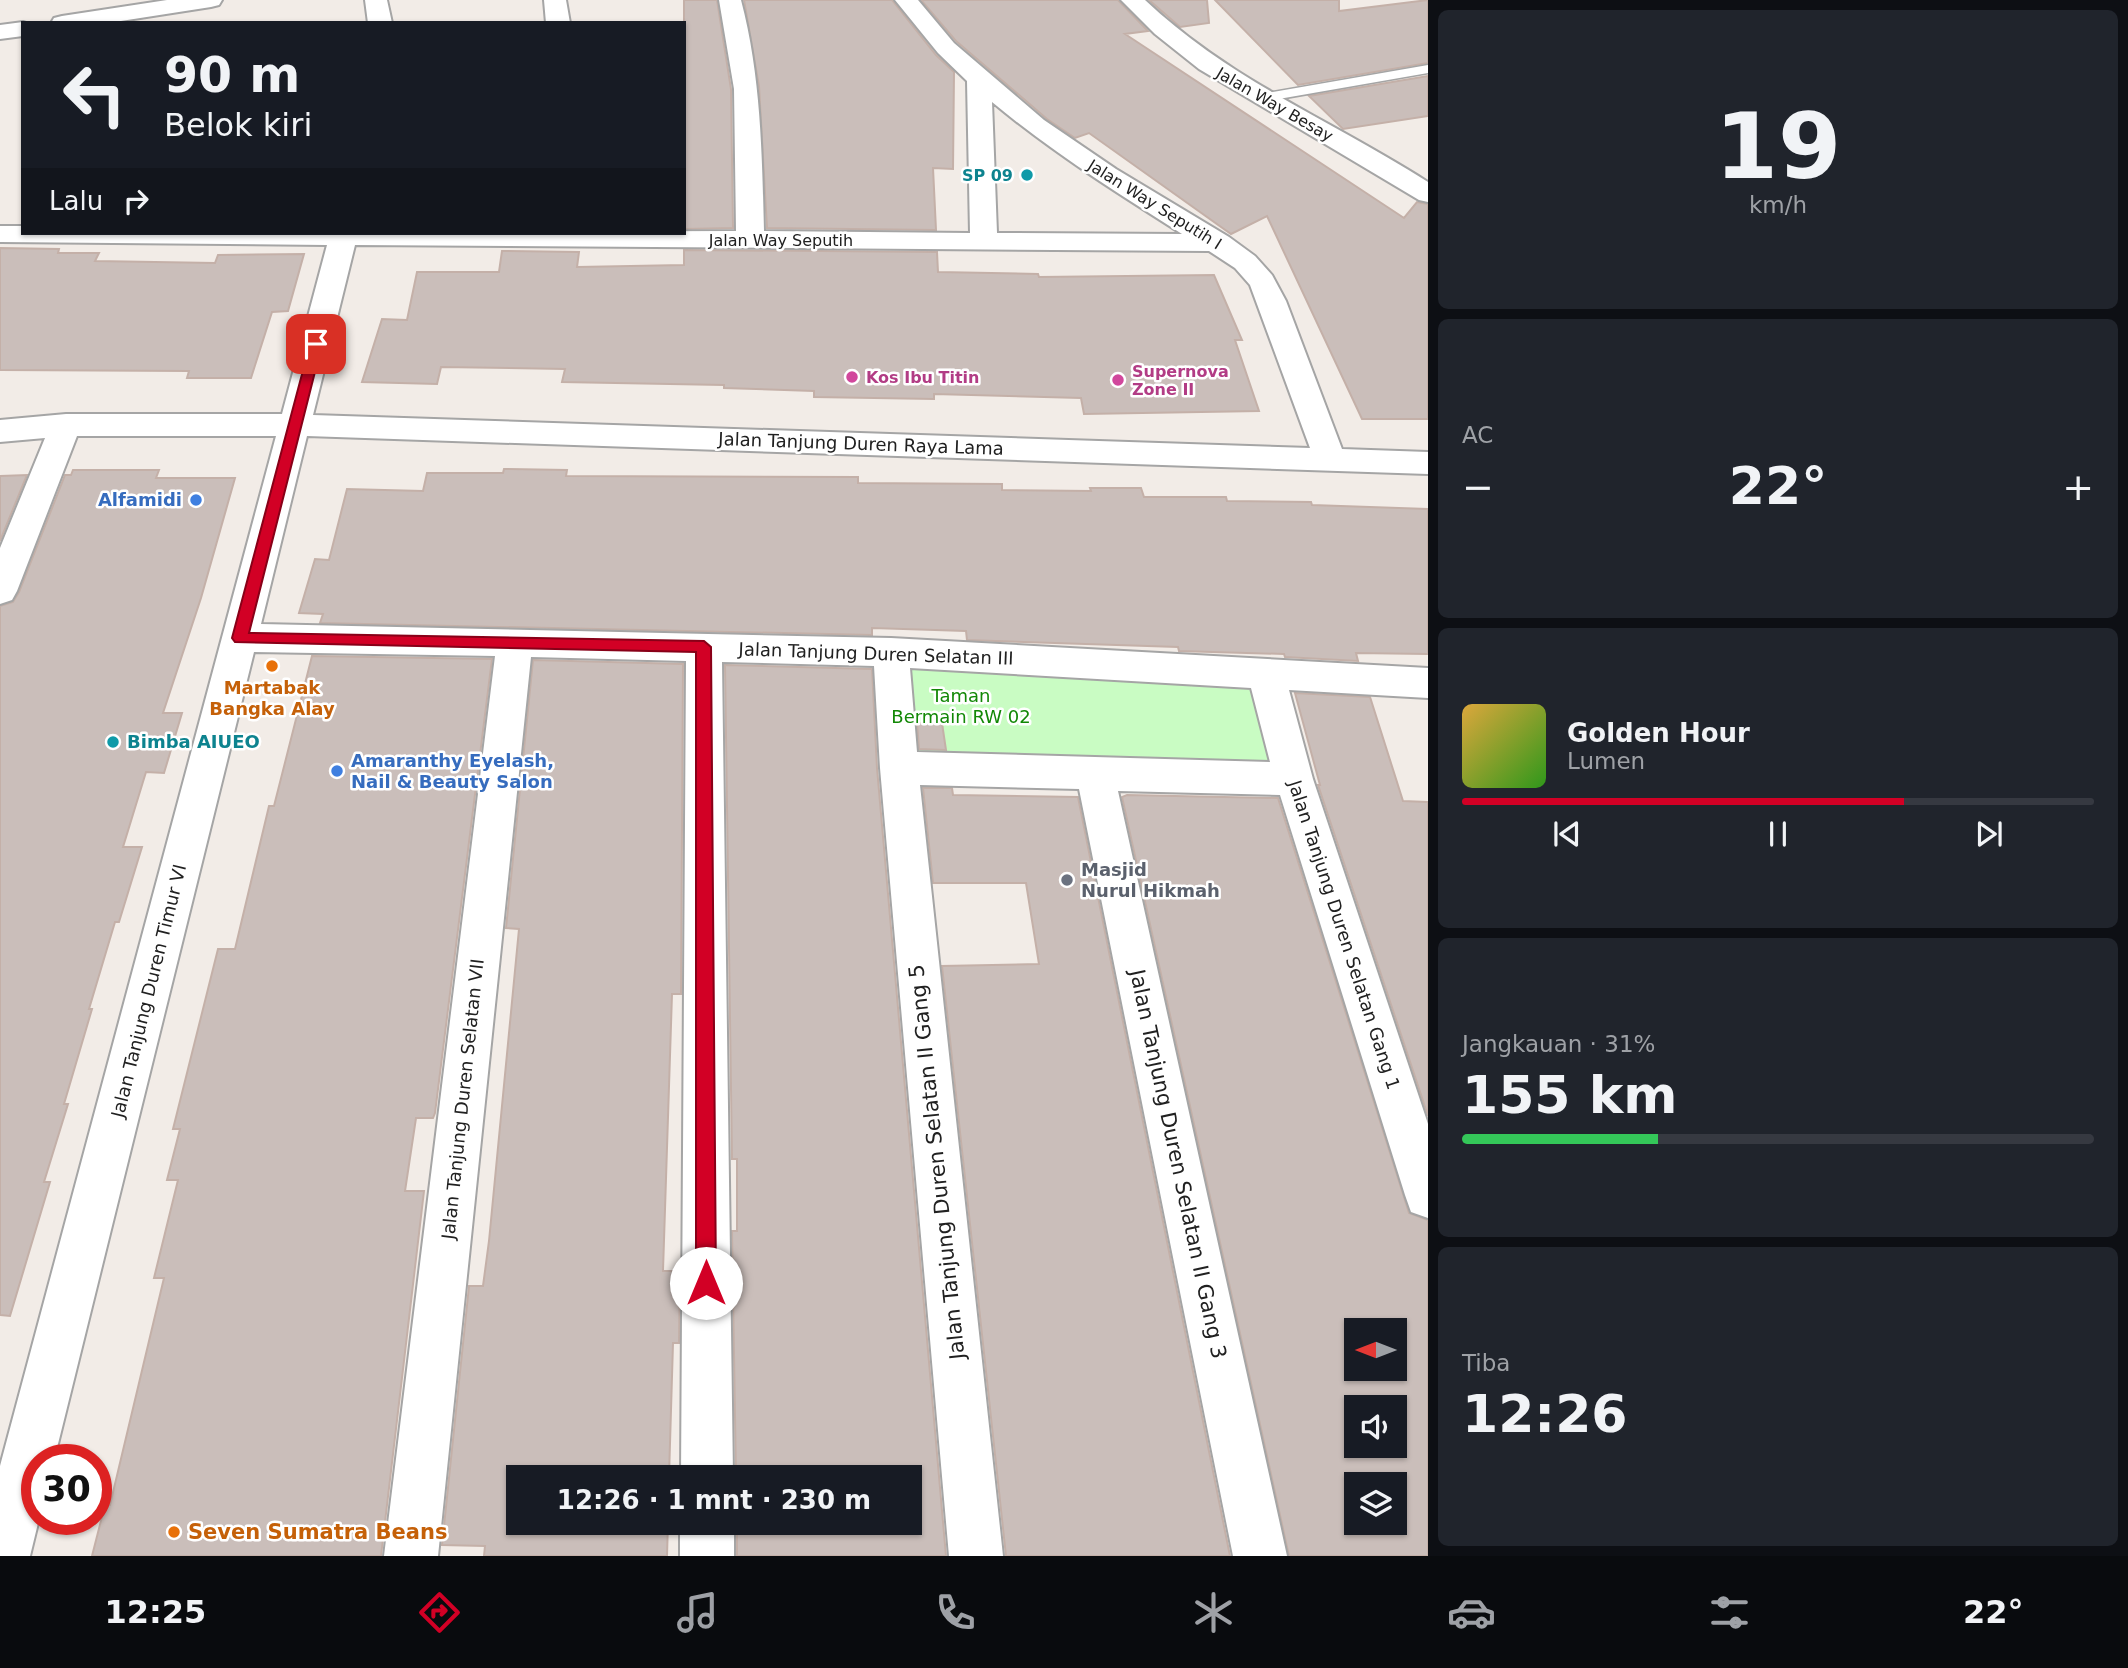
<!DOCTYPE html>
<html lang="id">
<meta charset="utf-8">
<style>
body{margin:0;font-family:"DejaVu Sans",sans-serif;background:#20242c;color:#f1f3f6;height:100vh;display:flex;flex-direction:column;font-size:26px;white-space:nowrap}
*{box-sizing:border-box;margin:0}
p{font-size:23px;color:#9ea1a6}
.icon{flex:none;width:38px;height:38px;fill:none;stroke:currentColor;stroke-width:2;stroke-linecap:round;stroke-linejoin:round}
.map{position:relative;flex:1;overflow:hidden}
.panel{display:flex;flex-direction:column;gap:10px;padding:10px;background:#0d0f14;width:700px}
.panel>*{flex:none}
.hud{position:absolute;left:21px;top:21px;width:665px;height:214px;border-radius:0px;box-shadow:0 2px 5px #0004;background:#171b24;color:#f1f3f6;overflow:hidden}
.needle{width:46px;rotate:270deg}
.controls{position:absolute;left:1344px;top:1318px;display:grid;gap:14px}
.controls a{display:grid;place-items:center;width:63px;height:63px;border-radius:0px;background:#171b24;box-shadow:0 2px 5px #0004;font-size:35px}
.speed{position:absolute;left:21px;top:1444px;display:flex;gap:14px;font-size:35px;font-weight:700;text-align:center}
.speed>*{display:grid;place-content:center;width:91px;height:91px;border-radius:50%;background:#171b24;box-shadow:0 2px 5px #0004;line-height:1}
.speed .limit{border:10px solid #d22;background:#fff;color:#111}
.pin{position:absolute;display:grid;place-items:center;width:60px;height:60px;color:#fff;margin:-30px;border-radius:14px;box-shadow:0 4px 10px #0006}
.me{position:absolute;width:77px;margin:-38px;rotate:0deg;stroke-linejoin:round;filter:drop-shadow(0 0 5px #0008)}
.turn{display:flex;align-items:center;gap:24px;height:147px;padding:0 28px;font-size:32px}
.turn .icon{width:91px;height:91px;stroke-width:2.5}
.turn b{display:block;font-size:49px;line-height:60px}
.then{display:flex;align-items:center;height:66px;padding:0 28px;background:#0003;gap:14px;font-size:26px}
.big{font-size:52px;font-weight:600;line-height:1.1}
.panel .tile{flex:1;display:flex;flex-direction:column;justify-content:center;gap:10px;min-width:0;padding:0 24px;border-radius:10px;background:#20242c}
.panel .dial{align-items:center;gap:0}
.dial b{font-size:91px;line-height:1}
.song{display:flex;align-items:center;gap:21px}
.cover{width:84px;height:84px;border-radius:10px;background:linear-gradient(135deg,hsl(40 70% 55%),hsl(110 70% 35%))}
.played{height:7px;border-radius:4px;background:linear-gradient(90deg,#d20025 70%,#363941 70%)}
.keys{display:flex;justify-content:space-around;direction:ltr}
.heat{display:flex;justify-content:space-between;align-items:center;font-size:38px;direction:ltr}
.charge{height:10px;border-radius:5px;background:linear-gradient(90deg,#34c759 31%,#363941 0)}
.trip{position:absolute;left:506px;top:1465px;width:416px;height:70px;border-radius:0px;background:#171b24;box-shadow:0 2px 5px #0004;font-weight:600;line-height:70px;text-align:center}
.tabs{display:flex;height:112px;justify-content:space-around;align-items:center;background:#090b0e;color:#9ea1a6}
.tabs .icon{width:49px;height:49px}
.tabs .active{color:#d20025}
.tabs b{font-size:32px;color:#f1f3f6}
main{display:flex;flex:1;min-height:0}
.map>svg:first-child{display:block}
.park{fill:#c9fcc3}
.building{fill:#cabeba;stroke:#c4b0a8;stroke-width:2;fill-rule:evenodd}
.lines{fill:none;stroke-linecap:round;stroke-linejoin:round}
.lane-casing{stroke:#a5a5a5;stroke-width:3}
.street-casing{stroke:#a5a5a5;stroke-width:4}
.lane{fill:#fff;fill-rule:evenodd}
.street{fill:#fff;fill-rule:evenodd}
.route{fill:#d20025;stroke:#880018;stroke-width:2}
.culture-dot{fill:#0f9aa8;stroke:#fff;stroke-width:2.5}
.hotel-dot{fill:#d1479c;stroke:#fff;stroke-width:2.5}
.shop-dot{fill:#3f7fe0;stroke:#fff;stroke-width:2.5}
.food-dot{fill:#e8710a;stroke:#fff;stroke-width:2.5}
.worship-dot{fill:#6b7280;stroke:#fff;stroke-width:2.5}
.labels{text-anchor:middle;stroke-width:5;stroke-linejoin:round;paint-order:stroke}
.far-street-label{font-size:16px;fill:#212121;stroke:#fff}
.far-culture-label{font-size:16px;font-weight:bold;fill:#0d838f;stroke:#fff;text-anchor:end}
.far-hotel-label{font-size:16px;font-weight:bold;fill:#b23c85;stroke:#fff;text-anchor:start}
.street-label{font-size:18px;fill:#212121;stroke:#fff}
.shop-label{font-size:18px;font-weight:bold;fill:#366cbe;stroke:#fff;text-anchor:end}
.food-label{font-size:18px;font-weight:bold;fill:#c56008;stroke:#fff}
.park-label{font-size:18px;fill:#128806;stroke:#fff}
.culture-label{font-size:18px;font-weight:bold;fill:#0d838f;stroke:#fff;text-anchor:start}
.worship-label{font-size:18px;font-weight:bold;fill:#5b616d;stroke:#fff;text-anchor:start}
.near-street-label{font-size:21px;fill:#212121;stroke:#fff}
.near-food-label{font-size:21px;font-weight:bold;fill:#c56008;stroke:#fff;text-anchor:start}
</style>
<main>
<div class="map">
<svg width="1428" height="1556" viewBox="0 0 1428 1556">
<rect width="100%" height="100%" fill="#f2ece7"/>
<!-- park -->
<path class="park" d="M 892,644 L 1255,665 L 1288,774 L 904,764 Z"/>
<!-- building -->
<path class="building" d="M 684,0 L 717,0 L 731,89 L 733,228 L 684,229 Z
M 744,0 L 892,0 L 936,55 L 954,72 L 953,169 L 933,168 L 936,230 L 767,228 L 759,86 Z
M 921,0 L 1118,0 L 1148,31 L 1125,34 L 1404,218 L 1417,202 L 1428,204 L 1428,419 L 1362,419 L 1267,216 L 1231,234 L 1089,133 L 1075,138 L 1047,119 L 956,41 Z
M 1149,0 L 1207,0 L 1209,23 L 1180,27 Z
M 1215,0 L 1339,0 L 1339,11 L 1428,0 L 1428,63 L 1298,85 Z
M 1428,76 L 1428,116 L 1343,129 L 1309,96 Z
M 0,248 L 59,249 L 58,253 L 99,253 L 95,261 L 215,263 L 218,255 L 304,254 L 288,311 L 272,312 L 251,378 L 187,378 L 189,371 L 0,370 Z
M 684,250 L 937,252 L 938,272 L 1038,274 L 1039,277 L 1214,275 L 1242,340 L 1235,340 L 1259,411 L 1084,414 L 1081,398 L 934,394 L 934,399 L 814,397 L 814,391 L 724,388 L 724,385 L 562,382 L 565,369 L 441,367 L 437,384 L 362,382 L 382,319 L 407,320 L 417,272 L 499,272 L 502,251 L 579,252 L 577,267 L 684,265 Z
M 504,469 L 567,470 L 566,476 L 858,477 L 858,483 L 1002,484 L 1002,490 L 1091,491 L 1090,488 L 1141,488 L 1144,497 L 1226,497 L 1227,501 L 1311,502 L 1312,505 L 1428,509 L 1428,654 L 1356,653 L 1358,661 L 1285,657 L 1284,654 L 1179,651 L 1178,647 L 967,640 L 966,631 L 872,628 L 872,635 L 320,623 L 323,614 L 299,613 L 315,559 L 329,560 L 347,489 L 423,491 L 427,473 L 503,473 Z
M 73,470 L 159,470 L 156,478 L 235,478 L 201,598 L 163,713 L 182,713 L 164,773 L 146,772 L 123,847 L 142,847 L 119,922 L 115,922 L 89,1009 L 92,1009 L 64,1104 L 68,1104 L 44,1182 L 50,1182 L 10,1316 L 0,1315 L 0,606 L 13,602 L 19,592 L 65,475 L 71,475 Z
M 27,475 L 0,541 L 0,476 Z
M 312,656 L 492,659 L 435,1113 L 433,1118 L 416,1118 L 405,1191 L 424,1191 L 381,1556 L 92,1556 L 105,1505 L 110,1505 L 164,1278 L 154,1278 L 178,1180 L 167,1180 L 180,1129 L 173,1129 L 218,949 L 235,949 L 269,806 L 274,806 Z
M 533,660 L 683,664 L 681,994 L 672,994 L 663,1271 L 680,1271 L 679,1343 L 673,1343 L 669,1477 L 518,1477 L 518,1522 L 668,1522 L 667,1556 L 484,1556 L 485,1546 L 442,1545 L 469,1286 L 483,1286 L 489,1241 L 519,929 L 506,928 Z
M 725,665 L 872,669 L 877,768 L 946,1556 L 737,1556 L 737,1522 L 910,1522 L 910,1477 L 736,1477 L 732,1231 L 737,1231 L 737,1159 L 732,1159 Z
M 1295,693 L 1370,697 L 1403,801 L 1428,802 L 1428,1116 L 1318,785 L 1320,785 Z
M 917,723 L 942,723 L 946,750 L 919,749 Z
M 923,788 L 952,788 L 953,795 L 1078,797 L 1230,1556 L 1006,1556 L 942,966 L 1039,964 L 1026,883 L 933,883 Z
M 1127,795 L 1278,798 L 1409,1213 L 1428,1220 L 1428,1556 L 1289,1556 L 1122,797 ZM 1356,1330 L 1395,1330 L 1395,1368 L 1356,1368 ZM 1356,1407 L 1395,1407 L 1395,1446 L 1356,1446 ZM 1356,1484 L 1395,1484 L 1395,1522 L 1356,1522 Z"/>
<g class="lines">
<!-- lane casing -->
<g class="lane-casing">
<path id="lane" d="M 1428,65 L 1428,73 L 1262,102 L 1255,98 L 1262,94 Z"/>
</g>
<!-- street casing -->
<g class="street-casing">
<path id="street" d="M 167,0 L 222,0 L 219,5 L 211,7 L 108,23 L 51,23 L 54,18 L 62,16 Z
M 365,0 L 387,0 L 392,23 L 368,23 Z
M 544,0 L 566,0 L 570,23 L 546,23 Z
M 719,0 L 741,0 C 761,76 762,153 764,231 L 970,233 L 967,81 L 938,53 L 895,0 L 918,0 L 954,43 L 1044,120 L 1116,169 L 1229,237 L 1255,256 L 1272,275 L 1286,301 L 1342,449 L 1428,452 L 1428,474 L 307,436 L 261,624 L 891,638 L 1428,668 L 1428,698 L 1289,690 L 1313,779 L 1428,1124 L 1428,1218 L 1411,1212 L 1405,1195 L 1280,795 L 1118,791 L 1287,1556 L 1233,1556 L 1079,789 L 920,785 L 1003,1556 L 949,1556 L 880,768 L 874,666 L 722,662 L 733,1477 L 681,1477 L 686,661 L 531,657 L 438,1556 L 384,1556 L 495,656 L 254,652 L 54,1460 L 37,1460 L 37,1519 L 39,1519 L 30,1556 L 0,1556 L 0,1466 L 276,436 L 77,436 L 17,591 L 12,600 L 0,604 L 0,548 L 45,438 L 0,442 L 0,420 L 66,414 L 282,414 L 327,245 L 0,242 L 0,226 L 23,226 L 23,233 L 736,231 L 734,89 ZM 992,102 C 1052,152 1117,193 1182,234 L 997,233 ZM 355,245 L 1209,251 L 1235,268 L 1250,285 L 1310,448 L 313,415 ZM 910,668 L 1251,688 L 1270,762 L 917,752 Z
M 1121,0 L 1145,0 C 1231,81 1331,120 1428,182 L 1428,202 L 1419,200 L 1199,69 L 1155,34 Z
M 23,22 L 26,23 L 23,23 L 23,36 L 0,39 L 0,25 Z
M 680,1522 L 734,1522 L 734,1556 L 680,1556 Z"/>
</g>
<!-- lane -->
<use href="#lane" class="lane"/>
<!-- street -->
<use href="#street" class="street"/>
</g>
<!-- route -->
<path class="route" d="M 316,339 L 322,344 L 249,633 L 704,641 L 711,647 L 716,1283 L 713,1290 L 706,1293 L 699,1290 L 696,1283 L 696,652 L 235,642 L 232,638 L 310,344 Z"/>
<!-- markers -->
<g class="culture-dot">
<circle cx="1027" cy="175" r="7"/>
<circle cx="113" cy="742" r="7"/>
</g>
<g class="hotel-dot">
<circle cx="852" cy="377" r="7"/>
<circle cx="1118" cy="380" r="7"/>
</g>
<g class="shop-dot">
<circle cx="196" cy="500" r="7"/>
<circle cx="337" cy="771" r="7"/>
</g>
<g class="food-dot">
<circle cx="272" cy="666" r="7"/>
<circle cx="174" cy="1532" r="7"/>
</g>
<circle class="worship-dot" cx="1067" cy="880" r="7"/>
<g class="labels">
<!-- far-street labels -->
<g class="far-street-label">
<text transform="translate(1275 104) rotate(30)" y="6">Jalan Way Besay</text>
<text transform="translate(1155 204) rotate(32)" y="6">Jalan Way Seputih I</text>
<text x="781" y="246">Jalan Way Seputih</text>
</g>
<!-- far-culture labels -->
<g class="far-culture-label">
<text x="1013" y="181">SP 09</text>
</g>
<!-- far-hotel labels -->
<g class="far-hotel-label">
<text x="1132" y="377">Supernova<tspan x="1132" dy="18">Zone II</tspan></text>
<text x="866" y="383">Kos Ibu Titin</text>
</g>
<!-- street labels -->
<g class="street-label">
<text transform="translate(861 444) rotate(2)" y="6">Jalan Tanjung Duren Raya Lama</text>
<text transform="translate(876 654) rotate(2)" y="6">Jalan Tanjung Duren Selatan III</text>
<text transform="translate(1344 935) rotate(72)" y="6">Jalan Tanjung Duren Selatan Gang 1</text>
<text transform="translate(149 991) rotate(-76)" y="6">Jalan Tanjung Duren Timur VI</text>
<text transform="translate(463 1099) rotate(-84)" y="6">Jalan Tanjung Duren Selatan VII</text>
</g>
<!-- shop labels -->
<g class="shop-label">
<text x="182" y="506">Alfamidi</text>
<text x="351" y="767" text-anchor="start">Amaranthy Eyelash,<tspan x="351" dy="21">Nail &amp; Beauty Salon</tspan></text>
</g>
<!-- food labels -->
<g class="food-label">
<text x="272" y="694">Martabak<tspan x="272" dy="21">Bangka Alay</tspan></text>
</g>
<!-- park labels -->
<g class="park-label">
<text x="961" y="702">Taman<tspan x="961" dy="21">Bermain RW 02</tspan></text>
</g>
<!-- culture labels -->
<g class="culture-label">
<text x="127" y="748">Bimba AIUEO</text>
</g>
<!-- worship labels -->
<g class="worship-label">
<text x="1081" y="876">Masjid<tspan x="1081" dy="21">Nurul Hikmah</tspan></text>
</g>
<!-- near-street labels -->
<g class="near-street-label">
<text transform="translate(937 1162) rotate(-96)" y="7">Jalan Tanjung Duren Selatan II Gang 5</text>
<text transform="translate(1178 1164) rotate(78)" y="7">Jalan Tanjung Duren Selatan II Gang 3</text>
</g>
<!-- near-food labels -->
<g class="near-food-label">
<text x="188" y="1539">Seven Sumatra Beans</text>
</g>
</g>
</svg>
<div class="controls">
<a><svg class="needle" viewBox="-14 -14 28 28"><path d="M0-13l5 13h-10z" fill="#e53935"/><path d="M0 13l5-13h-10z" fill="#9ea1a6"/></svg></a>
<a><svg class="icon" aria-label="sound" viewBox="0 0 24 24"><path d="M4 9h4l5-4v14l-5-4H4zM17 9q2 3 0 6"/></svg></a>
<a><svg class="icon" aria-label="layers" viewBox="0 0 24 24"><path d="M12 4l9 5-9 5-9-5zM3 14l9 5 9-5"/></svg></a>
</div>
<div class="speed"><div class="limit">30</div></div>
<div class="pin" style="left:316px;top:344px;background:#d93025"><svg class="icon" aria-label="arrive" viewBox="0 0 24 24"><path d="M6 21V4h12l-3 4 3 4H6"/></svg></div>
<svg class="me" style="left:706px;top:1283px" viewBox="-20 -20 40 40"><circle r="19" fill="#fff"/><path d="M0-13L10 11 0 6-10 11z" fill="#d20025"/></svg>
<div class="trip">12:26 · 1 mnt · 230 m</div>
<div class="hud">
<div class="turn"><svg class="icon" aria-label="left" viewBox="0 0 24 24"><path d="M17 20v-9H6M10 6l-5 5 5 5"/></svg><div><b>90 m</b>Belok kiri</div></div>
<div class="then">Lalu<svg class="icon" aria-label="right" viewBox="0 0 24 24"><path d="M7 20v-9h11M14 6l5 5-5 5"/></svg></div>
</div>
</div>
<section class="panel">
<div class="tile dial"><b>19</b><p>km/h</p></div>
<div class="tile"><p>AC</p>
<div class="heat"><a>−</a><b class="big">22°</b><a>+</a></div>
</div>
<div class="tile">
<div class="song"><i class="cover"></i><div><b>Golden Hour</b><p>Lumen</p></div></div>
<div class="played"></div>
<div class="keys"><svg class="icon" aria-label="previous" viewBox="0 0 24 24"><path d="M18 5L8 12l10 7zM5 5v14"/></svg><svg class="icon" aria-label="pause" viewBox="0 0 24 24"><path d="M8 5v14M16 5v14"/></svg><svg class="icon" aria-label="next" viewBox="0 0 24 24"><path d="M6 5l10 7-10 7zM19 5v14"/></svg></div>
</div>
<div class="tile"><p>Jangkauan · 31%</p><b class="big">155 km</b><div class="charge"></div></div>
<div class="tile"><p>Tiba</p><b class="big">12:26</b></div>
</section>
</main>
<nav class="tabs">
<b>12:25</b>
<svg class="icon active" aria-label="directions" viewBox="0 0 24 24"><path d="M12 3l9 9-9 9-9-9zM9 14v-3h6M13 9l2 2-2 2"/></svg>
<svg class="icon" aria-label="music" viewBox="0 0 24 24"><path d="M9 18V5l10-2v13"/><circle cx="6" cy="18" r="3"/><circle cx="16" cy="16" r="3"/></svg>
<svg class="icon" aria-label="phone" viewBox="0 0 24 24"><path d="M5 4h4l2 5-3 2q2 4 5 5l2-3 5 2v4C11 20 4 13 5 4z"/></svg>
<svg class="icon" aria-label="climate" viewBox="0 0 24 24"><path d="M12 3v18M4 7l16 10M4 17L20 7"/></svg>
<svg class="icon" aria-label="car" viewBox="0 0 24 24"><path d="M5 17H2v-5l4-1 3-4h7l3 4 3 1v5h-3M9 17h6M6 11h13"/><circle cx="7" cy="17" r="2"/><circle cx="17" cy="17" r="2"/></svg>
<svg class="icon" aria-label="filters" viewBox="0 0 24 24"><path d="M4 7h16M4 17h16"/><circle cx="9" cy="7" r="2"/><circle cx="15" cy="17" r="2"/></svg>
<b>22°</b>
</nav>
